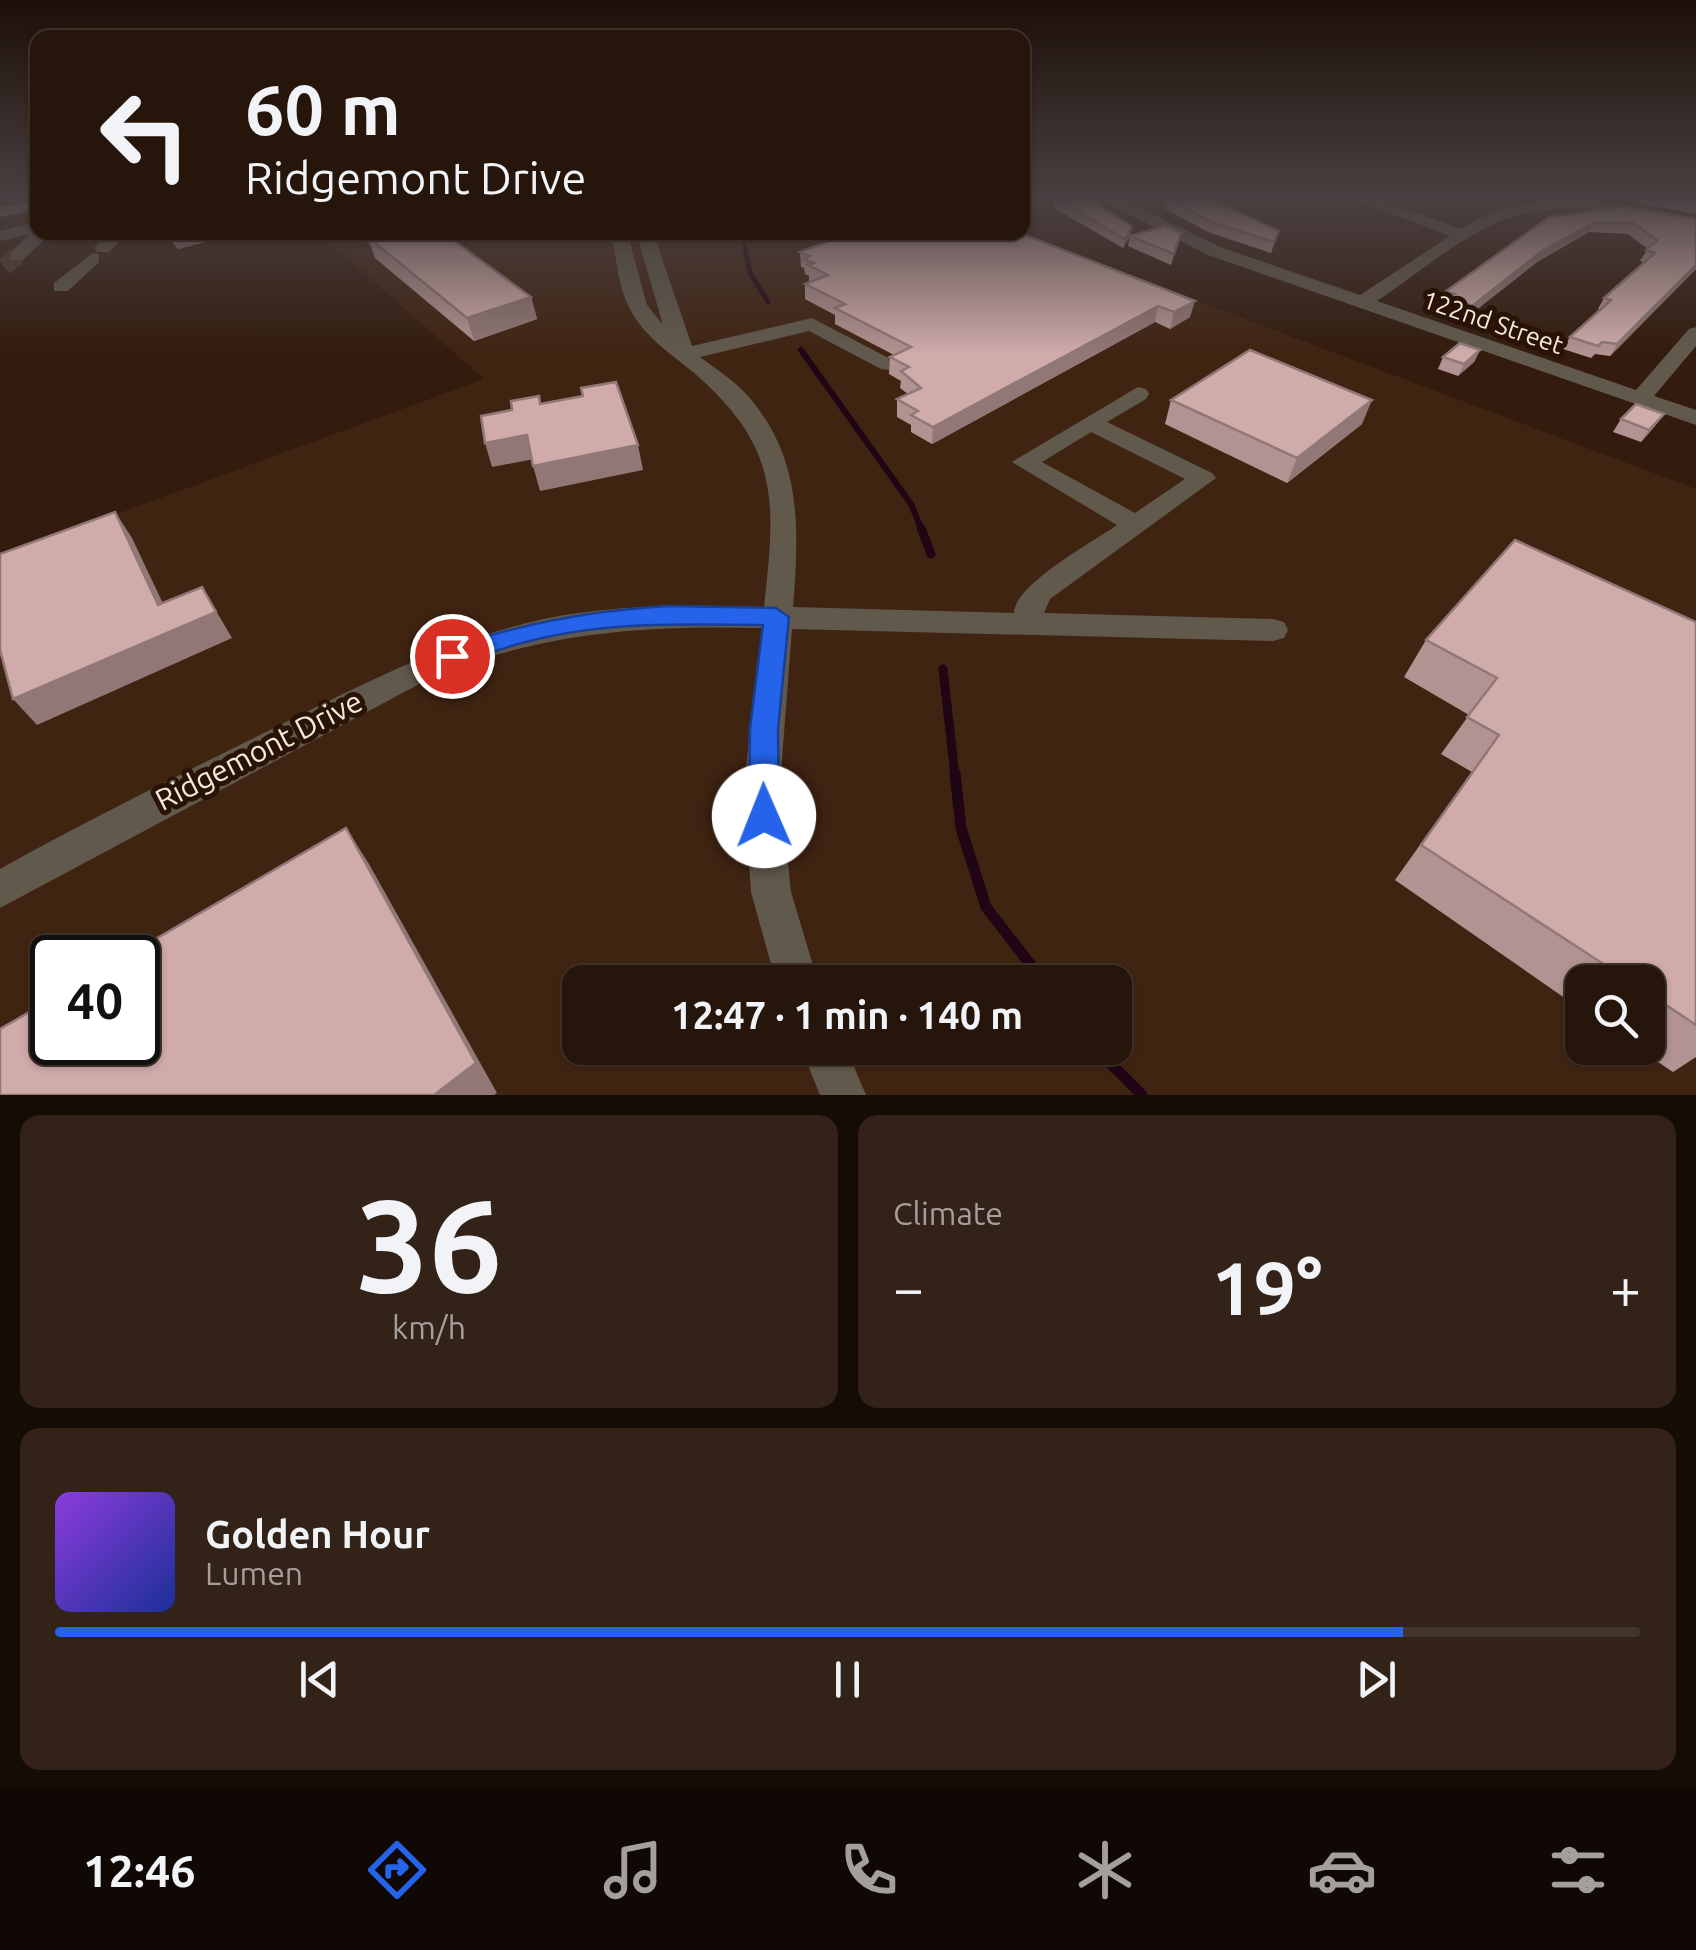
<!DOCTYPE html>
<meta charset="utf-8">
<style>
body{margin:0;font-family:Ubuntu,sans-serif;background:#322218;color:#f1f3f6;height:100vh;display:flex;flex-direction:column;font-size:38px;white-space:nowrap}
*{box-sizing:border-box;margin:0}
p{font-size:32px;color:#a49f9c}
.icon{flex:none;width:55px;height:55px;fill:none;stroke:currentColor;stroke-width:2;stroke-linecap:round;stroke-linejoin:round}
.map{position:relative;height:1095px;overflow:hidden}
.details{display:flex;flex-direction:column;gap:20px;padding:20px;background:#150c06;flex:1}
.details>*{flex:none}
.banner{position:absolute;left:30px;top:30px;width:1000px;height:210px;border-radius:20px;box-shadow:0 2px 8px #0004,0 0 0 2px #42342b;background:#26150a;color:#f1f3f6;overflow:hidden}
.tools{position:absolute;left:1565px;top:965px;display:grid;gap:20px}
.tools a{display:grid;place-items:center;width:100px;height:100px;border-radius:20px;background:#26150a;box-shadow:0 2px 8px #0004,0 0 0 2px #42342b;font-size:50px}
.speed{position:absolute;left:30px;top:935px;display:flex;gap:20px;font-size:50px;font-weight:700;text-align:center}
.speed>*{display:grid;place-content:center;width:130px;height:130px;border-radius:50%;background:#26150a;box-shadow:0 2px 8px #0004,0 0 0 2px #42342b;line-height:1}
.speed .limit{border:5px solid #111;border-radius:15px;background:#fff;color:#111}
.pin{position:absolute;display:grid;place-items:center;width:85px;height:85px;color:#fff;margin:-42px;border:5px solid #fff;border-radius:50%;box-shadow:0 2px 10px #0007}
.me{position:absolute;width:110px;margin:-55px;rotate:359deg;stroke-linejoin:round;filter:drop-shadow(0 0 8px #0008)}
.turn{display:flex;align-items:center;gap:35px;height:210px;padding:0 50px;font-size:45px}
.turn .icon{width:130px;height:130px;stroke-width:2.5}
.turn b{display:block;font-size:70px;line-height:85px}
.big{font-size:75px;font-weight:600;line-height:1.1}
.details .tile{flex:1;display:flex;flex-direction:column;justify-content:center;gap:15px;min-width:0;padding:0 35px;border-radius:20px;background:#322218}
.details .dial{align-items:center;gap:0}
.dial b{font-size:130px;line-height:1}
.song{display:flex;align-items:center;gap:30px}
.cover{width:120px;height:120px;border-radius:15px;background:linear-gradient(135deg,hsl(270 70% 55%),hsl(230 70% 35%))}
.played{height:10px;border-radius:5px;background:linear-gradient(90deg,#2563eb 85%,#42342b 85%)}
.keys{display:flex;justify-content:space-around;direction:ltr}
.heat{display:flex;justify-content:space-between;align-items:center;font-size:55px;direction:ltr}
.details .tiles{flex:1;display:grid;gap:20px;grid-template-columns:1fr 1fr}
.tile:last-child{grid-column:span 2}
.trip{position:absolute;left:562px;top:965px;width:570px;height:100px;border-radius:20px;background:#26150a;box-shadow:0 2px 8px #0004,0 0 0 2px #42342b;font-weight:600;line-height:100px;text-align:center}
.tab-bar{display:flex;height:160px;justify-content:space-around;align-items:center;background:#0f0804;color:#a49f9c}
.tab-bar .icon{width:70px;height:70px}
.tab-bar .on{color:#2563eb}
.tab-bar b{font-size:45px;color:#f1f3f6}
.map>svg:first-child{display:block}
.built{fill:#402412;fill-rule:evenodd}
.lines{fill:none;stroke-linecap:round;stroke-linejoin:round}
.stream-far3{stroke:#200515;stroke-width:5}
.stream-far2{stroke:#200515;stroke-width:6}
.stream-far1{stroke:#200515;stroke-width:9}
.stream{stroke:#200515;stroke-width:11}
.minor-tunnel{stroke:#513b2d;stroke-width:18;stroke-dasharray:18 9;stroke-linecap:butt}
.minor{fill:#615a4c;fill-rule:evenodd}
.major{fill:#9f9173;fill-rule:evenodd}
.wall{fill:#b29392}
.shaded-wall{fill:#917877}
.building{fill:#cfabaa;stroke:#917877;stroke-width:2.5}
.route{fill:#2563eb;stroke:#184099;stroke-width:2.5}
.labels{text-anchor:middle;stroke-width:10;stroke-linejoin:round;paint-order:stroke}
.far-street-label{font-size:25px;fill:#f8e9df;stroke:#281306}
.street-label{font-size:30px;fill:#f8e9df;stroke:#281306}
</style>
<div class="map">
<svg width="1696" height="1095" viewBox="0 0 1696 1095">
<rect width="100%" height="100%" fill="#331c0e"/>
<!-- built -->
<path class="built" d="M 319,233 L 1017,233 L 1696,489 L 1696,1095 L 0,1095 L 0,557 L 484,379 ZM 52,958 L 138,958 L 138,1042 L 52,1042 ZM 580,982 L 1115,982 L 1115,1048 L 580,1048 ZM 1582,982 L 1648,982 L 1648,1048 L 1582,1048 Z"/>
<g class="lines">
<!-- stream-far3 -->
<path class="stream-far3" d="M 751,232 L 743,239 L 750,273 L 768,302"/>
<!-- stream-far2 -->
<path class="stream-far2" d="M 801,350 L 911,504 L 922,531"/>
<!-- stream-far1 -->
<path class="stream-far1" d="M 921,528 L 931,554
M 943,669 L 955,776"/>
<!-- stream -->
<path class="stream" d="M 955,773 L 961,828 L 986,907 L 1044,982
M 1095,1048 L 1142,1095"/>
<!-- minor-tunnel -->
<path class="minor-tunnel" d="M 4,267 L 17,256"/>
<!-- minor -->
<path class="minor" d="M 1102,200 L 1123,200 L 1220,247 L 1360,295 L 1450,236 L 1356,200 L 1380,200 L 1461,229 C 1531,183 1619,204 1696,217 L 1696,227 C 1637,217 1565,197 1506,219 C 1460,236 1418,274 1377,301 L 1636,390 L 1689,329 L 1696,327 L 1696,346 L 1654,396 L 1696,410 L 1696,425 L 1208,255 Z
M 38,222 L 38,232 L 50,232 L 48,236 L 23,260 L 11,260 L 11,252 L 30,234 L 0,241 L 0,231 Z
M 110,232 L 128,232 L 109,252 L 97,252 L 94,248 Z
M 352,232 L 371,232 L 376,237 L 418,232 L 373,248 Z
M 611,232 L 627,232 L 647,305 L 663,325 L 636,232 L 653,232 L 692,346 L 812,318 L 900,364 L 889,370 L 881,369 L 809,331 L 700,357 C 716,369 735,381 748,396 C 803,459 799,530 793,607 L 1014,613 C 1015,584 1093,542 1117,525 L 1012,462 L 1138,387 L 1146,389 L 1149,394 L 1146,399 L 1107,422 L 1212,473 L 1216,478 L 1050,599 L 1044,613 L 1273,619 L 1284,622 L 1288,630 L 1284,638 L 1273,641 L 792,629 L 780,785 L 791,892 L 818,982 L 776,982 L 751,892 L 744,785 L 762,628 C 644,625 549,632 438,674 L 0,908 L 0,869 C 86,821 175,777 264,733 C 355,688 443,641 544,619 C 618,604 690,605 764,607 C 776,500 780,447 693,372 C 670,353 642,335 629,307 C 618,286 616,256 611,232 ZM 1091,432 L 1185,479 L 1135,513 L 1042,462 Z
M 93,253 L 99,254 L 99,262 L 68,291 L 54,291 L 54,283 Z
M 801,1048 L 846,1048 L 866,1095 L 820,1095 Z"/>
<!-- major -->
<path class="major" d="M 38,200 L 38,210 L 0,217 L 0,207 Z"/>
</g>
<!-- wall -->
<path class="wall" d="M 1055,200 L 1091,200 L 1132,227 L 1130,235 L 1181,233 L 1171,265 L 1128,246 L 1130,236 L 1123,248 L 1054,208 Z
M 1166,200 L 1212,200 L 1279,231 L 1271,253 L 1208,232 L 1164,208 Z
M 1639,200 L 1696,200 L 1696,214 L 1639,204 Z
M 1549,217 L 1696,219 L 1696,269 L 1610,356 L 1595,354 L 1591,358 L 1563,349 L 1570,337 L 1600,310 L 1598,309 L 1604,298 L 1645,263 L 1640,261 L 1648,249 L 1628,234 L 1589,232 L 1537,262 L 1467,317 L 1444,310 L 1446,305 L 1440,303 L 1445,292 Z
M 165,232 L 243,232 L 178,249 Z
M 1017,232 L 1190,317 L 1170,329 L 1155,322 L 932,444 L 911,432 L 911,425 L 897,417 L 897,399 L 908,394 L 900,388 L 901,381 L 889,374 L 890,357 L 894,355 L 835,324 L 835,315 L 805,299 L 805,284 L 810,282 L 809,281 L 809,276 L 805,274 L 804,268 L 801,267 L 800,252 Z
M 368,237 L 531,297 L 537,319 L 474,341 L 375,258 Z
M 1480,350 L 1474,362 L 1458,376 L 1438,369 L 1443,357 Z
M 1171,400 L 1362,424 L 1287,483 L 1165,424 Z
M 1621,419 L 1655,426 L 1641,442 L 1613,432 Z
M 1696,622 L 1696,1057 L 1673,1072 L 1637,1048 L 1648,1048 L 1648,982 L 1582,982 L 1582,1010 L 1395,880 L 1472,772 L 1441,754 L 1469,715 L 1404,677 L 1426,640 Z"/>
<!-- shaded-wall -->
<path class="shaded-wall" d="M 1595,222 L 1589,232 L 1537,262 L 1467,317 L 1472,306 L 1542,251 Z
M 1132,227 L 1130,236 L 1123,248 L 1125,239 Z
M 243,232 L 178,249 L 170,233 Z
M 1696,265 L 1696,269 L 1610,356 L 1617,344 Z
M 531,297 L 537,319 L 474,341 L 467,318 Z
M 1195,301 L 1190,317 L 1170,329 L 1174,312 Z
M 1158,306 L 1155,322 L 932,444 L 933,427 Z
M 1480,350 L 1474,362 L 1458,376 L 1464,364 Z
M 1372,400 L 1362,424 L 1287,483 L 1297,458 Z
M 1664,414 L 1655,426 L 1641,442 L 1649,430 Z
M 527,435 L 534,459 L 492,467 L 485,443 Z
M 638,445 L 643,470 L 540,491 L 533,466 Z
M 115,512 L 132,538 L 175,629 L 202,587 L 232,638 L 37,725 L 13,699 Z
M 346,828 L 369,864 L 497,1093 L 494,1095 L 434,1095 Z"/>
<!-- building -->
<path class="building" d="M 1058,200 L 1091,200 L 1132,227 L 1125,239 Z
M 1171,200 L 1212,200 L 1279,231 L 1274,242 L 1211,222 Z
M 1623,207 L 1696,219 L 1696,265 L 1617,344 L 1602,342 L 1598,346 L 1570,337 L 1611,300 L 1604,298 L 1655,253 L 1646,250 L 1657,240 L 1633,223 L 1595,222 L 1542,251 L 1472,306 L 1449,298 L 1454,294 L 1445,292 L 1549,217 Z
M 1165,226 L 1181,233 L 1174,254 L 1130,236 Z
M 386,232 L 442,232 L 531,297 L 467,318 L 368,237 Z
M 854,232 L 1017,232 L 1195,301 L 1174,312 L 1158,306 L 933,427 L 911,415 L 918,411 L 897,399 L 921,388 L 901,371 L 909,367 L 890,357 L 911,347 L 835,308 L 845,304 L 805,284 L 828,275 L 808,265 L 814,263 L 804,259 L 810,256 L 800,252 Z
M 1460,343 L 1480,350 L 1464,364 L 1443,357 Z
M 1250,350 L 1372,400 L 1297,458 L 1171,400 Z
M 616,382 L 638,445 L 533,466 L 527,435 L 485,443 L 481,416 L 512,410 L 511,401 L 539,396 L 540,404 L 583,396 L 581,388 Z
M 1636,404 L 1664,414 L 1649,430 L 1621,419 Z
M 115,512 L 158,605 L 202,587 L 216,612 L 13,699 L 0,650 L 0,554 Z
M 1515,540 L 1696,622 L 1696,1025 L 1648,993 L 1648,982 L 1631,982 L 1421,845 L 1499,735 L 1467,717 L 1497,678 L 1426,640 Z
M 346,828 L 476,1063 L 434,1095 L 0,1095 L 0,1029 L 52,999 L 52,1042 L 138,1042 L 138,958 L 123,958 Z"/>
<!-- sky -->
<linearGradient id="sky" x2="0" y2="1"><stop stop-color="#1c0f08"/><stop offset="0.56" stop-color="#4a4041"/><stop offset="1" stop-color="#4a4041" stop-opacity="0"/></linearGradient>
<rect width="1696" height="354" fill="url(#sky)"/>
<!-- route -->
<path class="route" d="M 668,606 L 776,608 L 789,617 L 778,729 L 779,816 L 774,825 L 764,829 L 753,825 L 749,816 L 750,729 L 763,625 C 684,624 603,621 526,642 C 501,648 477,658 452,666 L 443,663 L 440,656 L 443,649 C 523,624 585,611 668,606 Z"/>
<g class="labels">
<!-- far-street labels -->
<g class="far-street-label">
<text transform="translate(1493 322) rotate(19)" y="9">122nd Street</text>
</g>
<!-- street labels -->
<g class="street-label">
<text transform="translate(259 751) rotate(-27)" y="10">Ridgemont Drive</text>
</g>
</g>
</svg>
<div class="tools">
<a><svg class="icon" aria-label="search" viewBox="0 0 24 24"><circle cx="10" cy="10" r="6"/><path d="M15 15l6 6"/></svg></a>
</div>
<div class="speed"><div class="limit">40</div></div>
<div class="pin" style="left:452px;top:656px;background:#d93025"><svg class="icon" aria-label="arrive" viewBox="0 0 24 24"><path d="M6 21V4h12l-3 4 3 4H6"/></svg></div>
<svg class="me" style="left:764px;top:816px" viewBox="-20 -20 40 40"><circle r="19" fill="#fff"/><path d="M0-13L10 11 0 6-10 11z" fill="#2563eb"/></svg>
<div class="trip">12:47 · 1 min · 140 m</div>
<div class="banner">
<div class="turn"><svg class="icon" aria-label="left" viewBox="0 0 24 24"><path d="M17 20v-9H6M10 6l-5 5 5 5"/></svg><div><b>60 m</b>Ridgemont Drive</div></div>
</div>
</div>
<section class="details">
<div class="tiles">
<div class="tile dial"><b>36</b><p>km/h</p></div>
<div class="tile"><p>Climate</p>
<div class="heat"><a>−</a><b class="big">19°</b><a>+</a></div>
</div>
<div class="tile">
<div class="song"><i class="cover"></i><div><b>Golden Hour</b><p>Lumen</p></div></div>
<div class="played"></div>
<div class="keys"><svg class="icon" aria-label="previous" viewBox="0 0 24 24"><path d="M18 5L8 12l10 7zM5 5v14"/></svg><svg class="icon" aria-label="pause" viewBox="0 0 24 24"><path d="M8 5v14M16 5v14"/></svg><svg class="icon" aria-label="next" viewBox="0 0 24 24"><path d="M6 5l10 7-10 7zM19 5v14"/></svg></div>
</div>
</div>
</section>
<nav class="tab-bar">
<b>12:46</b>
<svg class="icon on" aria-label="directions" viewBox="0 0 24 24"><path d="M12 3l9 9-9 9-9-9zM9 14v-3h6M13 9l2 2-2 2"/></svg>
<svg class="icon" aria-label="music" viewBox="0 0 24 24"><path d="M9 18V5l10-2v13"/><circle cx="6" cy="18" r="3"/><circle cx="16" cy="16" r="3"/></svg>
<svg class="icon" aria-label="phone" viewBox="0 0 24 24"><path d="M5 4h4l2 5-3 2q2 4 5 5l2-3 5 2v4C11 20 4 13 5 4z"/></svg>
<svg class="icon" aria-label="climate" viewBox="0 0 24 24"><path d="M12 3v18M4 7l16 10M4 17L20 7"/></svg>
<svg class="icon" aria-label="car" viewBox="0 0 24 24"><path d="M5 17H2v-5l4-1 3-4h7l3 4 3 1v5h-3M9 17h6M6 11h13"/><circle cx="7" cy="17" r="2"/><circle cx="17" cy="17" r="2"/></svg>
<svg class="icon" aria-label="filters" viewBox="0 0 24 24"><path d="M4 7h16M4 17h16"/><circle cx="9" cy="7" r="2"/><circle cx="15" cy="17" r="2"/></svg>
</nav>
